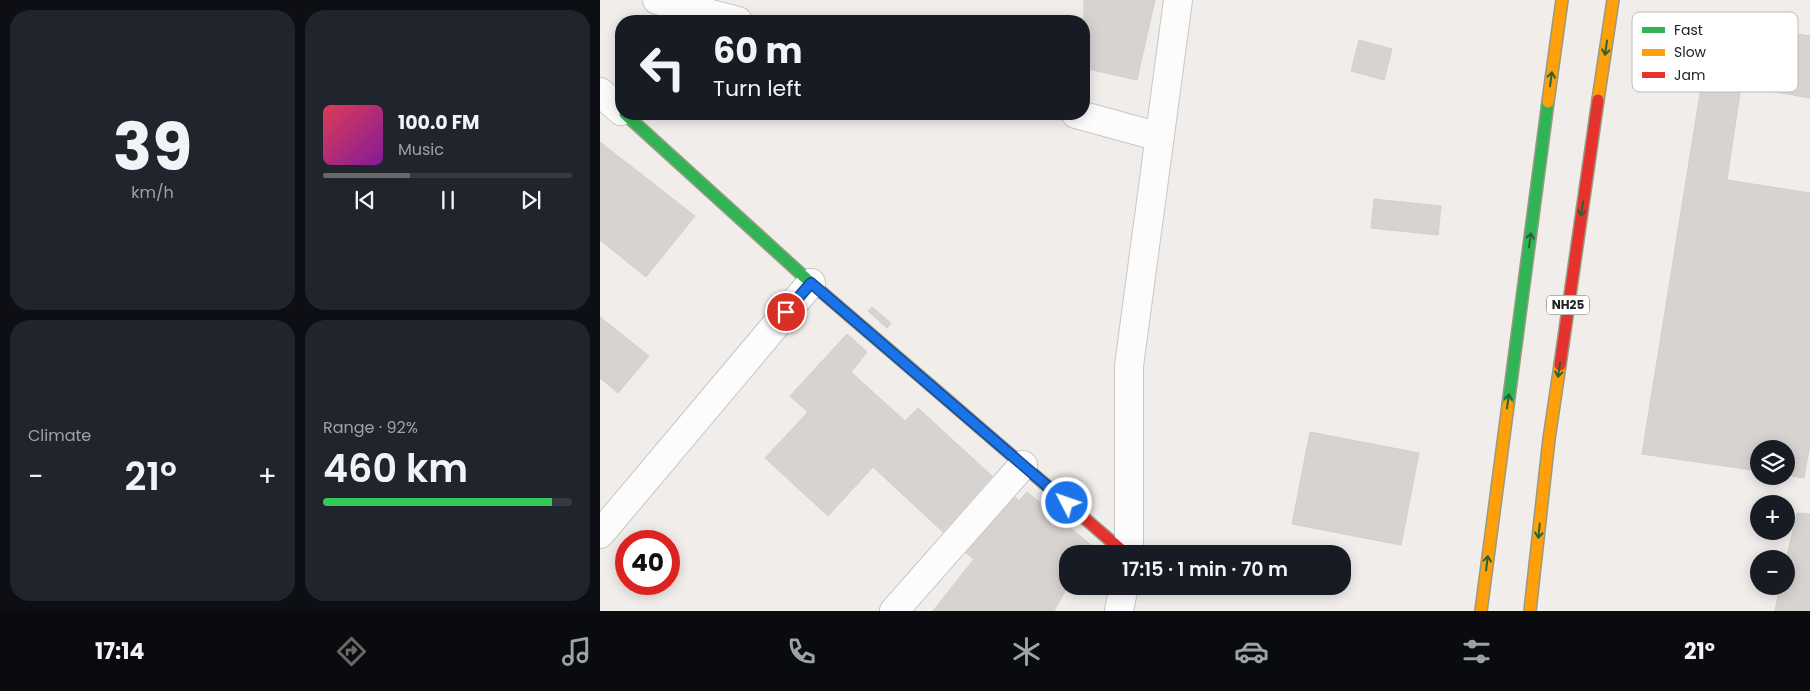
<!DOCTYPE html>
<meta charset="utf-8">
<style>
body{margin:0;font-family:Poppins,sans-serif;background:#20242c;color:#f1f3f6;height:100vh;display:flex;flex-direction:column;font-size:19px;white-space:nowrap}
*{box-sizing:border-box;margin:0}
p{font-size:16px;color:#9ea1a6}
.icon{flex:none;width:28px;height:28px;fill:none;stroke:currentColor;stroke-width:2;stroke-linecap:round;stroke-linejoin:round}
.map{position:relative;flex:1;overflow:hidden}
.side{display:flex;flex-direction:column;gap:10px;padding:10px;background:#0d0f14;width:600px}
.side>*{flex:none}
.banner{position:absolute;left:15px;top:15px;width:475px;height:105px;border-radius:20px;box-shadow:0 2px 12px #0003;background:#171b24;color:#f1f3f6;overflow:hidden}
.tools{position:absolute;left:1150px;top:440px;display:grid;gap:10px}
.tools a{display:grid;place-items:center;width:45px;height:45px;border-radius:50%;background:#171b24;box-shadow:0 2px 12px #0003;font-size:25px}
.speed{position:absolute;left:15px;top:530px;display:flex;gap:10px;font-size:25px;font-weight:700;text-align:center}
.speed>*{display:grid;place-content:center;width:65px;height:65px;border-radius:50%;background:#171b24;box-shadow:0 2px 12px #0003;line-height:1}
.speed .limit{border:8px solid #d22;background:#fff;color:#111}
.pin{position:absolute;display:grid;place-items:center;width:42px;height:42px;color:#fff;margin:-21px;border:2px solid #fff;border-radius:50%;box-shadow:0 1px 5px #0007}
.me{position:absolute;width:55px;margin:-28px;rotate:311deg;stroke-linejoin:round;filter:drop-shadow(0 0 4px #0008)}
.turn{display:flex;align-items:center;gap:18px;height:105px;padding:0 15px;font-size:22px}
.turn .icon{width:65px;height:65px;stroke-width:2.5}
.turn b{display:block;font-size:35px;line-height:42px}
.big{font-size:38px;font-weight:600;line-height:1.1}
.side .widget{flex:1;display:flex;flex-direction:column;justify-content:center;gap:8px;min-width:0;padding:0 18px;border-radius:20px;background:#20242c}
.side .dial{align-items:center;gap:0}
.dial b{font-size:65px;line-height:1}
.song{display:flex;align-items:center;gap:15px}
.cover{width:60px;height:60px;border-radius:8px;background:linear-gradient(135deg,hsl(350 70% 55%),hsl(290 70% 35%))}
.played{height:5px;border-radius:2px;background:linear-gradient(90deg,#696867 35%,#363941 35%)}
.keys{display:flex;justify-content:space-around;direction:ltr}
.heat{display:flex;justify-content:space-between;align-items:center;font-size:28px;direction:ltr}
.charge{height:8px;border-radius:4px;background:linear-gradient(90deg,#34c759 92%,#363941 0)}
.side .tiles{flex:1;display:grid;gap:10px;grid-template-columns:repeat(2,1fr)}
.trip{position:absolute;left:459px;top:545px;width:292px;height:50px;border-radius:20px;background:#171b24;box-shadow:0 2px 12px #0003;font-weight:600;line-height:50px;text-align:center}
.dock{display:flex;height:80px;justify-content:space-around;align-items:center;background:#090b0e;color:#9ea1a6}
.dock .icon{width:35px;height:35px}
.dock .active{color:#696867}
.dock b{font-size:22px;color:#f1f3f6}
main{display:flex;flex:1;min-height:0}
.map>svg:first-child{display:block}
.building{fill:#d7d3d1;stroke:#d3cfcb}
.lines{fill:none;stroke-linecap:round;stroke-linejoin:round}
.street-casing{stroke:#c8c7c6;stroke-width:30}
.fast-casing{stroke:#9a9a81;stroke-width:14}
.slow-casing{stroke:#9a9a81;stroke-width:14}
.jam-casing{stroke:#9a9a81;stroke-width:14}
.street{stroke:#fdfcfc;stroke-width:28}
.fast{stroke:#30b455;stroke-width:11}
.slow{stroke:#ff9f0a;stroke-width:11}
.jam{stroke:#e5322d;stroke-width:11}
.oneway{stroke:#286338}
.route-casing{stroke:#114b97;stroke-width:12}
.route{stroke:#1a73e8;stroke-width:9}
.labels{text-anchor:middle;stroke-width:4;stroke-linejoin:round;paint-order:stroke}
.shield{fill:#fff;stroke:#646464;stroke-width:1}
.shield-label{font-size:12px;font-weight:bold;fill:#212121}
.key{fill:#fff;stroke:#bcbcbc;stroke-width:1}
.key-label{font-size:14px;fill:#212121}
</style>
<main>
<section class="side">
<div class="tiles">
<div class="widget dial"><b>39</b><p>km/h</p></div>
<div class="widget">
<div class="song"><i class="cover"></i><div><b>100.0 FM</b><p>Music</p></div></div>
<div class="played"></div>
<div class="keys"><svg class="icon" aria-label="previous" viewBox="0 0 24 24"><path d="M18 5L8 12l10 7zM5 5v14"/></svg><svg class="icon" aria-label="pause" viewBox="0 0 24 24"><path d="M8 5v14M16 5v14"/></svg><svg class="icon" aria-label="next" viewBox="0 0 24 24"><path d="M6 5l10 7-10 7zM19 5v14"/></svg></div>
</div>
<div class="widget"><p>Climate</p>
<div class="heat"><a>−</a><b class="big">21°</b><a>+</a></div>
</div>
<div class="widget"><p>Range · 92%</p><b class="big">460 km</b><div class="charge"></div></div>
</div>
</section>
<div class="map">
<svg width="1210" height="611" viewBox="0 0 1210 611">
<rect width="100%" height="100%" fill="#f0edea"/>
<!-- building -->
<path class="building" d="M 484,0 L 555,0 L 537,80 L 484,68 Z
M 1112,19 L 1210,36 L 1210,98 L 1141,86 L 1127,180 L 1210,193 L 1210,444 L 1204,478 L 1186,475 L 1186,449 L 1159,449 L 1159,471 L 1042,454 Z
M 759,40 L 792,49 L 784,80 L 751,71 Z
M 0,142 L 95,216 L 46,277 L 0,240 Z
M 774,199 L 841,206 L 838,235 L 771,228 Z
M 272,307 L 291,323 L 287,328 L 268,311 Z
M 0,317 L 49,356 L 18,393 L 0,378 Z
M 247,334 L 267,352 L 251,372 L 305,421 L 318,408 L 392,476 L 343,532 L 273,467 L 228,516 L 165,458 L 208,412 L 190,396 Z
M 710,432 L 819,453 L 801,545 L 692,524 Z
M 427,492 L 491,545 L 486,554 L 468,554 L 468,586 L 454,611 L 333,611 L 374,559 L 366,553 L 415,497 L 419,501 Z
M 1197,513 L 1210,514 L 1210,611 L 1175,611 L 1180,586 L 1186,586 L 1186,560 Z"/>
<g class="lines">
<!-- street casing -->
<g class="street-casing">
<path id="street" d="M 57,0 L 138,21
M 0,92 L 21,111
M 476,114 L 560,137
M 0,534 L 211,283
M 529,554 L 529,366 L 578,0
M 294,611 L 423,465
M 519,611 L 524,586"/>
</g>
<!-- fast casing -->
<g class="fast-casing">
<path id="fast" d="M 25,114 L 211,283 L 330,385
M 908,405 L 948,102"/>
</g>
<!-- slow casing -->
<g class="slow-casing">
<path id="slow" d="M 998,100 L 1013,0
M 948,102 L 962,0
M 881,611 L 908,405
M 930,611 L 949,439 L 960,365"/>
</g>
<!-- jam casing -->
<g class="jam-casing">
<path id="jam" d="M 960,365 L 998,100
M 330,385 L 526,554"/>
</g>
<!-- street -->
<use href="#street" class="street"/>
<!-- fast -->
<use href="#fast" class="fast"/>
<!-- slow -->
<use href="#slow" class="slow"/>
<!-- jam -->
<use href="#jam" class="jam"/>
</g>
<!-- one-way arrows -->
<defs><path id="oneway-shaft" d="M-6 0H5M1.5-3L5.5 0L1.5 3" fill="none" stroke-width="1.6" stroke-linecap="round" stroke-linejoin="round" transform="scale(1.25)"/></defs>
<g class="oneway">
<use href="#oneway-shaft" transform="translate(1006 48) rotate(98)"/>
<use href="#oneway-shaft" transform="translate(951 79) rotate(-82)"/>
<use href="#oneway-shaft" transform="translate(982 209) rotate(98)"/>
<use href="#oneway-shaft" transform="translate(930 240) rotate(-82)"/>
<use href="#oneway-shaft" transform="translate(959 370) rotate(98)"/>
<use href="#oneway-shaft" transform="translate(908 401) rotate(-82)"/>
<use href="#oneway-shaft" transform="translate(939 531) rotate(96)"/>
<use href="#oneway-shaft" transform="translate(887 563) rotate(-83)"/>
</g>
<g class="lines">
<!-- route casing -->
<g class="route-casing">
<path id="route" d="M 186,312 L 211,283 L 467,503"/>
</g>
<!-- route -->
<use href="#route" class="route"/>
</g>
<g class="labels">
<!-- shield labels -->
<rect class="shield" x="947" y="295.5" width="42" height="19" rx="4"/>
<g class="shield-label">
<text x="968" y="309">NH25</text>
</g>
</g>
<!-- legend -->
<rect x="1032" y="12" width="166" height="80" rx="8" class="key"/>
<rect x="1042" y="27" width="23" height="6" fill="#30b455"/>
<rect x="1042" y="49" width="23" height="7" fill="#ff9f0a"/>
<rect x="1042" y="72" width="23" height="6" fill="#e5322d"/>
<g class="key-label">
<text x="1074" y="35">Fast</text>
<text x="1074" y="57">Slow</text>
<text x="1074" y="80">Jam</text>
</g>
</svg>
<div class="tools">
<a><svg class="icon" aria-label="layers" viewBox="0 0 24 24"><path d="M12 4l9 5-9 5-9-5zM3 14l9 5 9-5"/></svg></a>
<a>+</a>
<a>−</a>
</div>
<div class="speed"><div class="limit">40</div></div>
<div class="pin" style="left:186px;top:312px;background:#d93025"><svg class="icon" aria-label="arrive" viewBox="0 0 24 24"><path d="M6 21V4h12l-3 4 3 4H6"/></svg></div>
<svg class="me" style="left:467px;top:503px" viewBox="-20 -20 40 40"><circle r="17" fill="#1a73e8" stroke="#fff" stroke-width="3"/><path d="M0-11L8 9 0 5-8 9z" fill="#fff"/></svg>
<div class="trip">17:15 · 1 min · 70 m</div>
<div class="banner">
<div class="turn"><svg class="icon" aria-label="left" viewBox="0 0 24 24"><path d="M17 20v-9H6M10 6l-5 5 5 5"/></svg><div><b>60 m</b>Turn left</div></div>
</div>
</div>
</main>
<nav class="dock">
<b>17:14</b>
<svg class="icon active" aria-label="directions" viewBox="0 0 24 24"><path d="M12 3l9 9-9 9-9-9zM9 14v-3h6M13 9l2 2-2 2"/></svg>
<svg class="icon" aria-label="music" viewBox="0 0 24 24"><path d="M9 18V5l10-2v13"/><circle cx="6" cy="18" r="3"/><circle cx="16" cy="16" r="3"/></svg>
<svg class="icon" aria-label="phone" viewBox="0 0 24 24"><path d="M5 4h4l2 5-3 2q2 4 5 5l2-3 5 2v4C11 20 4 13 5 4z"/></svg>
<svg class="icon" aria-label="climate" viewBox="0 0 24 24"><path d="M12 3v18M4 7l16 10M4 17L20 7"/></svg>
<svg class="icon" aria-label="car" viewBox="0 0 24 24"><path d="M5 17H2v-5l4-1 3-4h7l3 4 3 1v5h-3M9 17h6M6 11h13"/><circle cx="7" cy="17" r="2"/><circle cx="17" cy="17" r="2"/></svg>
<svg class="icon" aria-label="filters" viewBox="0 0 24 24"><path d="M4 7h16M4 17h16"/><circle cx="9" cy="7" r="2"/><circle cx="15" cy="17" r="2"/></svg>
<b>21°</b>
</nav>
